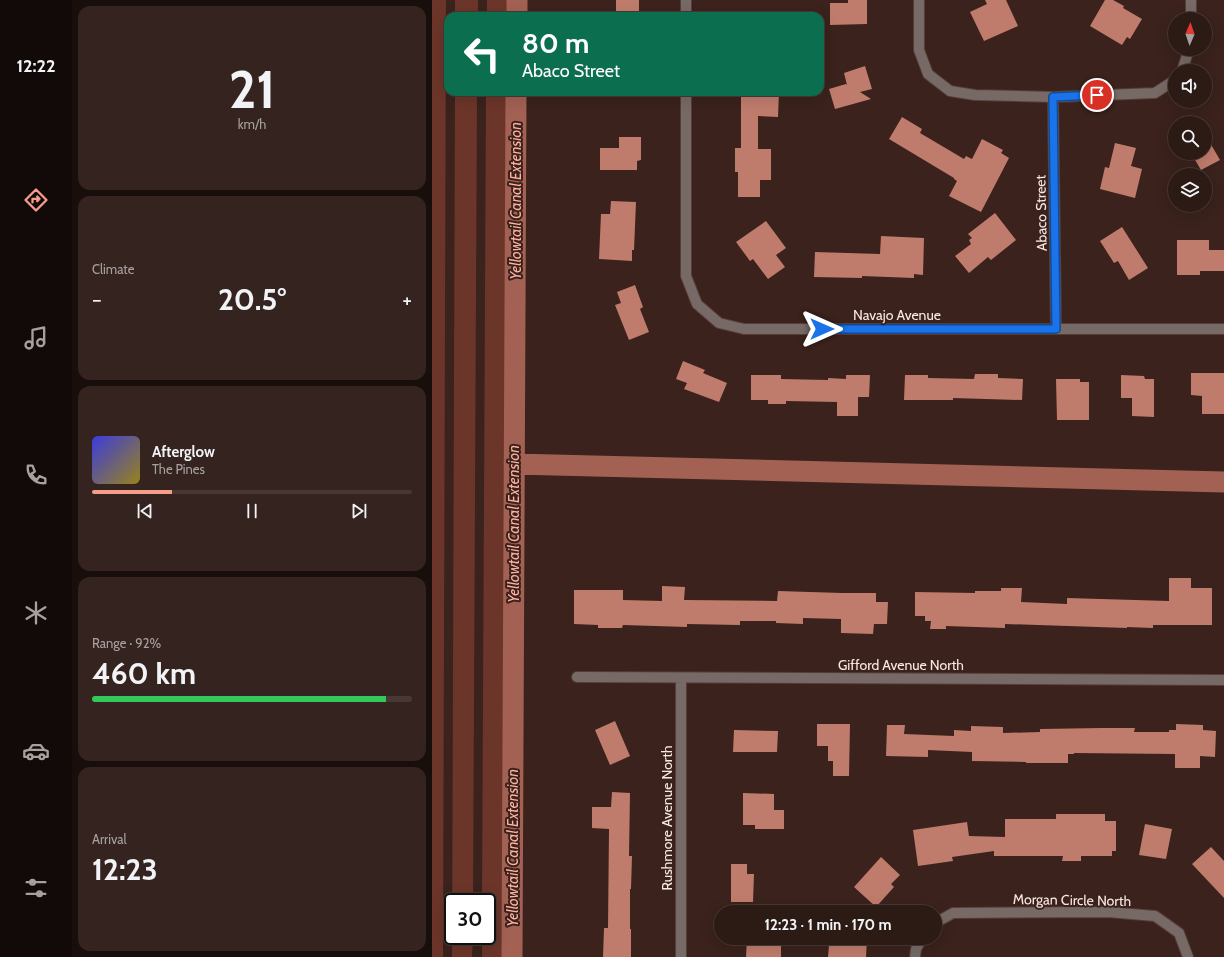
<!DOCTYPE html>
<meta charset="utf-8">
<style>
body{margin:0;font-family:Cabin,sans-serif;background:#34231e;color:#f1f3f6;height:100vh;display:flex;flex-direction:column;font-size:15px;white-space:nowrap}
*{box-sizing:border-box;margin:0}
p{font-size:13px;color:#a6a1a0}
.icon{flex:none;width:22px;height:22px;fill:none;stroke:currentColor;stroke-width:2;stroke-linecap:round;stroke-linejoin:round}
.map{position:relative;flex:1;overflow:hidden}
.panel{display:flex;flex-direction:column;gap:6px;padding:6px;background:#180e0c;width:360px}
.panel>*{flex:none}
.top-card{position:absolute;left:12px;top:12px;width:380px;height:84px;border-radius:12px;box-shadow:0 4px 16px #0002,0 0 0 1px #483834;background:#0b6e4f;color:#fff;overflow:hidden}
.needle{width:26px;rotate:2deg}
.buttons{position:absolute;left:736px;top:12px;display:grid;gap:8px}
.buttons a{display:grid;place-items:center;width:44px;height:44px;border-radius:50%;background:#2c1a15;box-shadow:0 4px 16px #0002,0 0 0 1px #483834;font-size:20px}
.speed{position:absolute;left:12px;top:893px;display:flex;gap:8px;font-size:20px;font-weight:700;text-align:center}
.speed>*{display:grid;place-content:center;width:52px;height:52px;border-radius:50%;background:#2c1a15;box-shadow:0 4px 16px #0002,0 0 0 1px #483834;line-height:1}
.speed .limit{border:2px solid #111;border-radius:6px;background:#fff;color:#111}
.pin{position:absolute;display:grid;place-items:center;width:34px;height:34px;color:#fff;margin:-17px;border:2px solid #fff;border-radius:50%;box-shadow:0 1px 4px #0007}
.me{position:absolute;width:44px;margin:-22px;rotate:90deg;stroke-linejoin:round;filter:drop-shadow(0 0 3px #0008)}
.turn{display:flex;align-items:center;gap:14px;height:84px;padding:0 12px;font-size:18px}
.turn .icon{width:52px;height:52px;stroke-width:2.5}
.turn b{display:block;font-size:28px;line-height:34px}
.big{font-size:30px;font-weight:800;line-height:1.1}
.panel .card{flex:1;display:flex;flex-direction:column;justify-content:center;gap:6px;min-width:0;padding:0 14px;border-radius:12px;background:#34231e}
.panel .dial{align-items:center;gap:0}
.dial b{font-size:52px;line-height:1}
.song{display:flex;align-items:center;gap:12px}
.cover{width:48px;height:48px;border-radius:6px;background:linear-gradient(135deg,hsl(240 70% 55%),hsl(50 70% 35%))}
.played{height:4px;border-radius:2px;background:linear-gradient(90deg,#f49d8b 25%,#483834 25%)}
.keys{display:flex;justify-content:space-around;direction:ltr}
.heat{display:flex;justify-content:space-between;align-items:center;font-size:22px;direction:ltr}
.charge{height:6px;border-radius:3px;background:linear-gradient(90deg,#34c759 92%,#483834 0)}
.trip{position:absolute;left:282px;top:905px;width:228px;height:40px;border-radius:20px;background:#2c1a15;box-shadow:0 4px 16px #0002,0 0 0 1px #483834;font-weight:800;line-height:40px;text-align:center}
main{display:flex;flex:1;min-height:0}
.dock{display:flex;flex-direction:column;width:72px;justify-content:space-around;align-items:center;background:#120a08;color:#a6a1a0}
.dock .icon{width:28px;height:28px}
.dock .current{color:#f49d8b}
.dock b{font-size:18px;color:#f1f3f6}
.map>svg:first-child{display:block}
.green{fill:#6c3529}
.lines{fill:none;stroke-linecap:round;stroke-linejoin:round}
.canal{stroke:#a26153;stroke-width:21}
.building{fill:#bf7c6d}
.street-casing{stroke:#563e38;stroke-width:12}
.street{stroke:#776966;stroke-width:10}
.route-casing{stroke:#114b97;stroke-width:10}
.route{stroke:#1a73e8;stroke-width:7}
.labels{text-anchor:middle;stroke-width:4;stroke-linejoin:round;paint-order:stroke}
.street-label{font-size:14px;fill:#f9e8e4;stroke:#3b221c}
.water-label{font-size:15px;font-style:italic;fill:#ffb2a1;stroke:#3b221c}
</style>
<main>
<nav class="dock">
<b>12:22</b>
<svg class="icon current" aria-label="directions" viewBox="0 0 24 24"><path d="M12 3l9 9-9 9-9-9zM9 14v-3h6M13 9l2 2-2 2"/></svg>
<svg class="icon" aria-label="music" viewBox="0 0 24 24"><path d="M9 18V5l10-2v13"/><circle cx="6" cy="18" r="3"/><circle cx="16" cy="16" r="3"/></svg>
<svg class="icon" aria-label="phone" viewBox="0 0 24 24"><path d="M5 4h4l2 5-3 2q2 4 5 5l2-3 5 2v4C11 20 4 13 5 4z"/></svg>
<svg class="icon" aria-label="climate" viewBox="0 0 24 24"><path d="M12 3v18M4 7l16 10M4 17L20 7"/></svg>
<svg class="icon" aria-label="car" viewBox="0 0 24 24"><path d="M5 17H2v-5l4-1 3-4h7l3 4 3 1v5h-3M9 17h6M6 11h13"/><circle cx="7" cy="17" r="2"/><circle cx="17" cy="17" r="2"/></svg>
<svg class="icon" aria-label="filters" viewBox="0 0 24 24"><path d="M4 7h16M4 17h16"/><circle cx="9" cy="7" r="2"/><circle cx="15" cy="17" r="2"/></svg>
</nav>
<section class="panel">
<div class="card dial"><b>21</b><p>km/h</p></div>
<div class="card"><p>Climate</p>
<div class="heat"><a>−</a><b class="big">20.5°</b><a>+</a></div>
</div>
<div class="card">
<div class="song"><i class="cover"></i><div><b>Afterglow</b><p>The Pines</p></div></div>
<div class="played"></div>
<div class="keys"><svg class="icon" aria-label="previous" viewBox="0 0 24 24"><path d="M18 5L8 12l10 7zM5 5v14"/></svg><svg class="icon" aria-label="pause" viewBox="0 0 24 24"><path d="M8 5v14M16 5v14"/></svg><svg class="icon" aria-label="next" viewBox="0 0 24 24"><path d="M6 5l10 7-10 7zM19 5v14"/></svg></div>
</div>
<div class="card"><p>Range · 92%</p><b class="big">460 km</b><div class="charge"></div></div>
<div class="card"><p>Arrival</p><b class="big">12:23</b></div>
</section>
<div class="map">
<svg width="792" height="957" viewBox="0 0 792 957">
<rect width="100%" height="100%" fill="#3b221c"/>
<!-- green -->
<path class="green" d="M 0,0 L 14,0 L 11,957 L 0,957 Z
M 23,0 L 46,0 L 46,16 L 23,16 Z
M 55,0 L 92,0 L 92,16 L 55,16 Z
M 23,92 L 45,92 L 41,902 L 21,902 L 21,936 L 41,936 L 40,957 L 20,957 Z
M 54,92 L 92,92 L 91,298 L 85,957 L 50,957 L 50,936 L 55,936 L 55,902 L 50,902 Z"/>
<g class="lines">
<!-- canal -->
<path class="canal" d="M 85,16 L 85,0
M 82,464 L 792,482
M 80,957 L 84,92"/>
</g>
<!-- building -->
<path class="building" d="M 184,0 L 207,0 L 207,16 L 184,16 Z
M 416,0 L 435,0 L 435,24 L 398,25 L 398,3 L 416,3 Z
M 553,0 L 574,0 L 586,26 L 552,41 L 538,12 L 555,4 Z
M 673,0 L 681,0 L 692,6 L 691,8 L 710,19 L 698,39 L 695,37 L 690,45 L 658,26 Z
M 433,66 L 440,89 L 428,92 L 439,99 L 403,109 L 397,89 L 414,84 L 415,85 L 412,73 Z
M 309,92 L 347,92 L 346,117 L 326,116 L 326,149 L 339,149 L 339,180 L 328,180 L 328,197 L 306,197 L 306,172 L 303,172 L 303,148 L 309,148 Z
M 470,117 L 490,129 L 488,133 L 532,159 L 534,156 L 540,159 L 550,139 L 571,150 L 569,153 L 577,158 L 549,212 L 517,196 L 525,181 L 522,179 L 522,178 L 457,139 Z
M 773,134 L 788,160 L 769,170 L 759,153 L 773,153 Z
M 187,137 L 209,137 L 209,160 L 205,161 L 205,170 L 168,170 L 168,148 L 187,148 Z
M 683,143 L 704,148 L 699,166 L 710,169 L 703,198 L 668,189 L 673,167 L 677,168 Z
M 179,201 L 204,202 L 202,250 L 200,250 L 200,261 L 167,259 L 169,214 L 178,214 Z
M 563,213 L 584,240 L 559,260 L 556,257 L 537,273 L 523,256 L 539,244 L 537,240 L 540,238 L 536,234 Z
M 334,221 L 354,248 L 344,255 L 353,267 L 336,279 L 321,259 L 318,261 L 304,242 Z
M 690,227 L 716,268 L 697,280 L 686,261 L 682,263 L 668,241 Z
M 449,236 L 492,238 L 491,275 L 482,274 L 482,278 L 430,276 L 430,278 L 382,277 L 383,252 L 448,254 Z
M 745,240 L 777,240 L 777,250 L 792,250 L 792,271 L 768,271 L 768,275 L 745,275 Z
M 203,285 L 211,307 L 208,309 L 217,332 L 197,340 L 183,305 L 189,303 L 185,292 Z
M 251,361 L 273,370 L 271,373 L 295,383 L 287,402 L 252,389 L 255,383 L 244,379 Z
M 759,373 L 792,373 L 792,414 L 770,414 L 770,396 L 759,395 Z
M 543,374 L 566,374 L 566,378 L 591,379 L 590,400 L 521,398 L 521,400 L 472,400 L 473,375 L 496,375 L 496,378 L 542,379 Z
M 319,375 L 349,375 L 349,379 L 396,380 L 396,378 L 414,379 L 414,375 L 438,375 L 437,397 L 426,397 L 426,416 L 405,416 L 405,402 L 354,401 L 354,404 L 336,404 L 336,400 L 319,400 Z
M 689,375 L 712,376 L 713,379 L 722,379 L 722,417 L 700,416 L 700,398 L 689,398 Z
M 624,379 L 648,379 L 648,382 L 657,382 L 657,420 L 625,420 Z
M 737,578 L 759,578 L 759,588 L 780,588 L 780,625 L 721,625 L 721,628 L 695,627 L 695,628 L 573,624 L 573,628 L 514,626 L 514,629 L 498,629 L 499,621 L 493,621 L 493,616 L 483,616 L 483,592 L 543,593 L 543,591 L 569,591 L 569,588 L 590,588 L 589,602 L 635,604 L 635,598 L 737,601 Z
M 230,586 L 253,587 L 252,600 L 345,601 L 346,591 L 410,593 L 444,593 L 444,602 L 456,602 L 455,624 L 442,624 L 441,634 L 409,633 L 409,619 L 371,618 L 371,624 L 344,623 L 344,621 L 308,621 L 308,625 L 255,624 L 255,627 L 191,625 L 190,628 L 166,628 L 166,625 L 142,624 L 142,590 L 191,590 L 191,600 L 230,601 Z
M 183,721 L 198,756 L 178,765 L 163,730 Z
M 385,724 L 418,724 L 417,776 L 401,776 L 401,761 L 396,761 L 396,746 L 385,746 Z
M 744,724 L 771,725 L 771,730 L 784,731 L 783,757 L 768,756 L 768,768 L 743,768 L 743,754 L 642,753 L 642,754 L 636,754 L 636,763 L 594,763 L 594,762 L 540,761 L 540,752 L 496,750 L 496,757 L 454,756 L 455,725 L 473,725 L 472,734 L 522,736 L 522,730 L 539,731 L 539,726 L 571,727 L 571,733 L 608,732 L 608,729 L 670,728 L 703,728 L 702,732 L 737,732 L 737,730 L 744,730 Z
M 302,730 L 346,731 L 345,752 L 301,752 Z
M 180,792 L 198,793 L 197,856 L 200,856 L 199,889 L 198,889 L 198,929 L 199,929 L 199,957 L 171,957 L 172,928 L 176,928 L 177,829 L 160,828 L 160,807 L 179,807 Z
M 311,793 L 342,794 L 342,810 L 352,810 L 352,829 L 323,829 L 323,825 L 311,825 Z
M 624,814 L 673,814 L 673,821 L 684,821 L 684,851 L 680,851 L 680,856 L 649,856 L 649,861 L 630,861 L 631,856 L 562,856 L 562,851 L 520,857 L 521,861 L 486,866 L 481,830 L 535,822 L 537,836 L 573,837 L 573,819 L 624,819 Z
M 713,824 L 740,829 L 734,859 L 707,855 Z
M 779,847 L 792,861 L 792,898 L 760,864 Z
M 449,857 L 468,875 L 459,884 L 462,887 L 444,907 L 422,887 Z
M 299,864 L 315,864 L 315,874 L 322,874 L 321,902 L 299,902 Z
M 315,938 L 349,938 L 349,957 L 314,957 Z
M 377,938 L 435,938 L 434,957 L 396,957 L 397,945 L 377,944 Z"/>
<g class="lines">
<!-- street casing -->
<g class="street-casing">
<path id="street" d="M 254,0 L 254,16
M 487,0 L 487,50 L 496,74 L 518,91 L 543,95 L 621,97 L 723,93 L 743,80
M 759,0 L 759,19
M 750,71 L 757,49
M 254,92 L 254,276 L 265,304 L 287,323 L 312,329 L 792,329
M 621,97 L 624,329
M 145,677 L 792,680
M 503,923 L 521,913 L 676,912 L 723,916 L 747,933 L 756,957
M 249,957 L 249,678
M 483,957 L 484,949 L 490,938"/>
</g>
<!-- street -->
<use href="#street" class="street"/>
</g>
<g class="lines">
<!-- route casing -->
<g class="route-casing">
<path id="route" d="M 390,329 L 624,329 L 621,97 L 665,95"/>
</g>
<!-- route -->
<use href="#route" class="route"/>
</g>
<g class="labels">
<!-- street labels -->
<g class="street-label">
<text transform="translate(609 213) rotate(-91)" y="5">Abaco Street</text>
<text x="465" y="320">Navajo Avenue</text>
<text x="469" y="670">Gifford Avenue North</text>
<text transform="translate(235 818) rotate(-90)" y="5">Rushmore Avenue North</text>
<text transform="translate(640 900) rotate(1)" y="5">Morgan Circle North</text>
</g>
<!-- water labels -->
<g class="water-label">
<text transform="translate(84 201) rotate(-90)" y="5">Yellowtail Canal Extension</text>
<text transform="translate(82 524) rotate(-90)" y="5">Yellowtail Canal Extension</text>
<text transform="translate(81 848) rotate(-90)" y="5">Yellowtail Canal Extension</text>
</g>
</g>
</svg>
<div class="buttons">
<a><svg class="needle" viewBox="-14 -14 28 28"><path d="M0-13l5 13h-10z" fill="#e53935"/><path d="M0 13l5-13h-10z" fill="#a6a1a0"/></svg></a>
<a><svg class="icon" aria-label="sound" viewBox="0 0 24 24"><path d="M4 9h4l5-4v14l-5-4H4zM17 9q2 3 0 6"/></svg></a>
<a><svg class="icon" aria-label="search" viewBox="0 0 24 24"><circle cx="10" cy="10" r="6"/><path d="M15 15l6 6"/></svg></a>
<a><svg class="icon" aria-label="layers" viewBox="0 0 24 24"><path d="M12 4l9 5-9 5-9-5zM3 14l9 5 9-5"/></svg></a>
</div>
<div class="speed"><div class="limit">30</div></div>
<div class="pin" style="left:665px;top:95px;background:#d93025"><svg class="icon" aria-label="arrive" viewBox="0 0 24 24"><path d="M6 21V4h12l-3 4 3 4H6"/></svg></div>
<svg class="me" style="left:390px;top:329px" viewBox="-20 -20 40 40"><path d="M0-17L14 15 0 8-14 15z" fill="#1a73e8" stroke="#fff" stroke-width="4"/></svg>
<div class="trip">12:23 · 1 min · 170 m</div>
<div class="top-card">
<div class="turn"><svg class="icon" aria-label="left" viewBox="0 0 24 24"><path d="M17 20v-9H6M10 6l-5 5 5 5"/></svg><div><b>80 m</b>Abaco Street</div></div>
</div>
</div>
</main>
